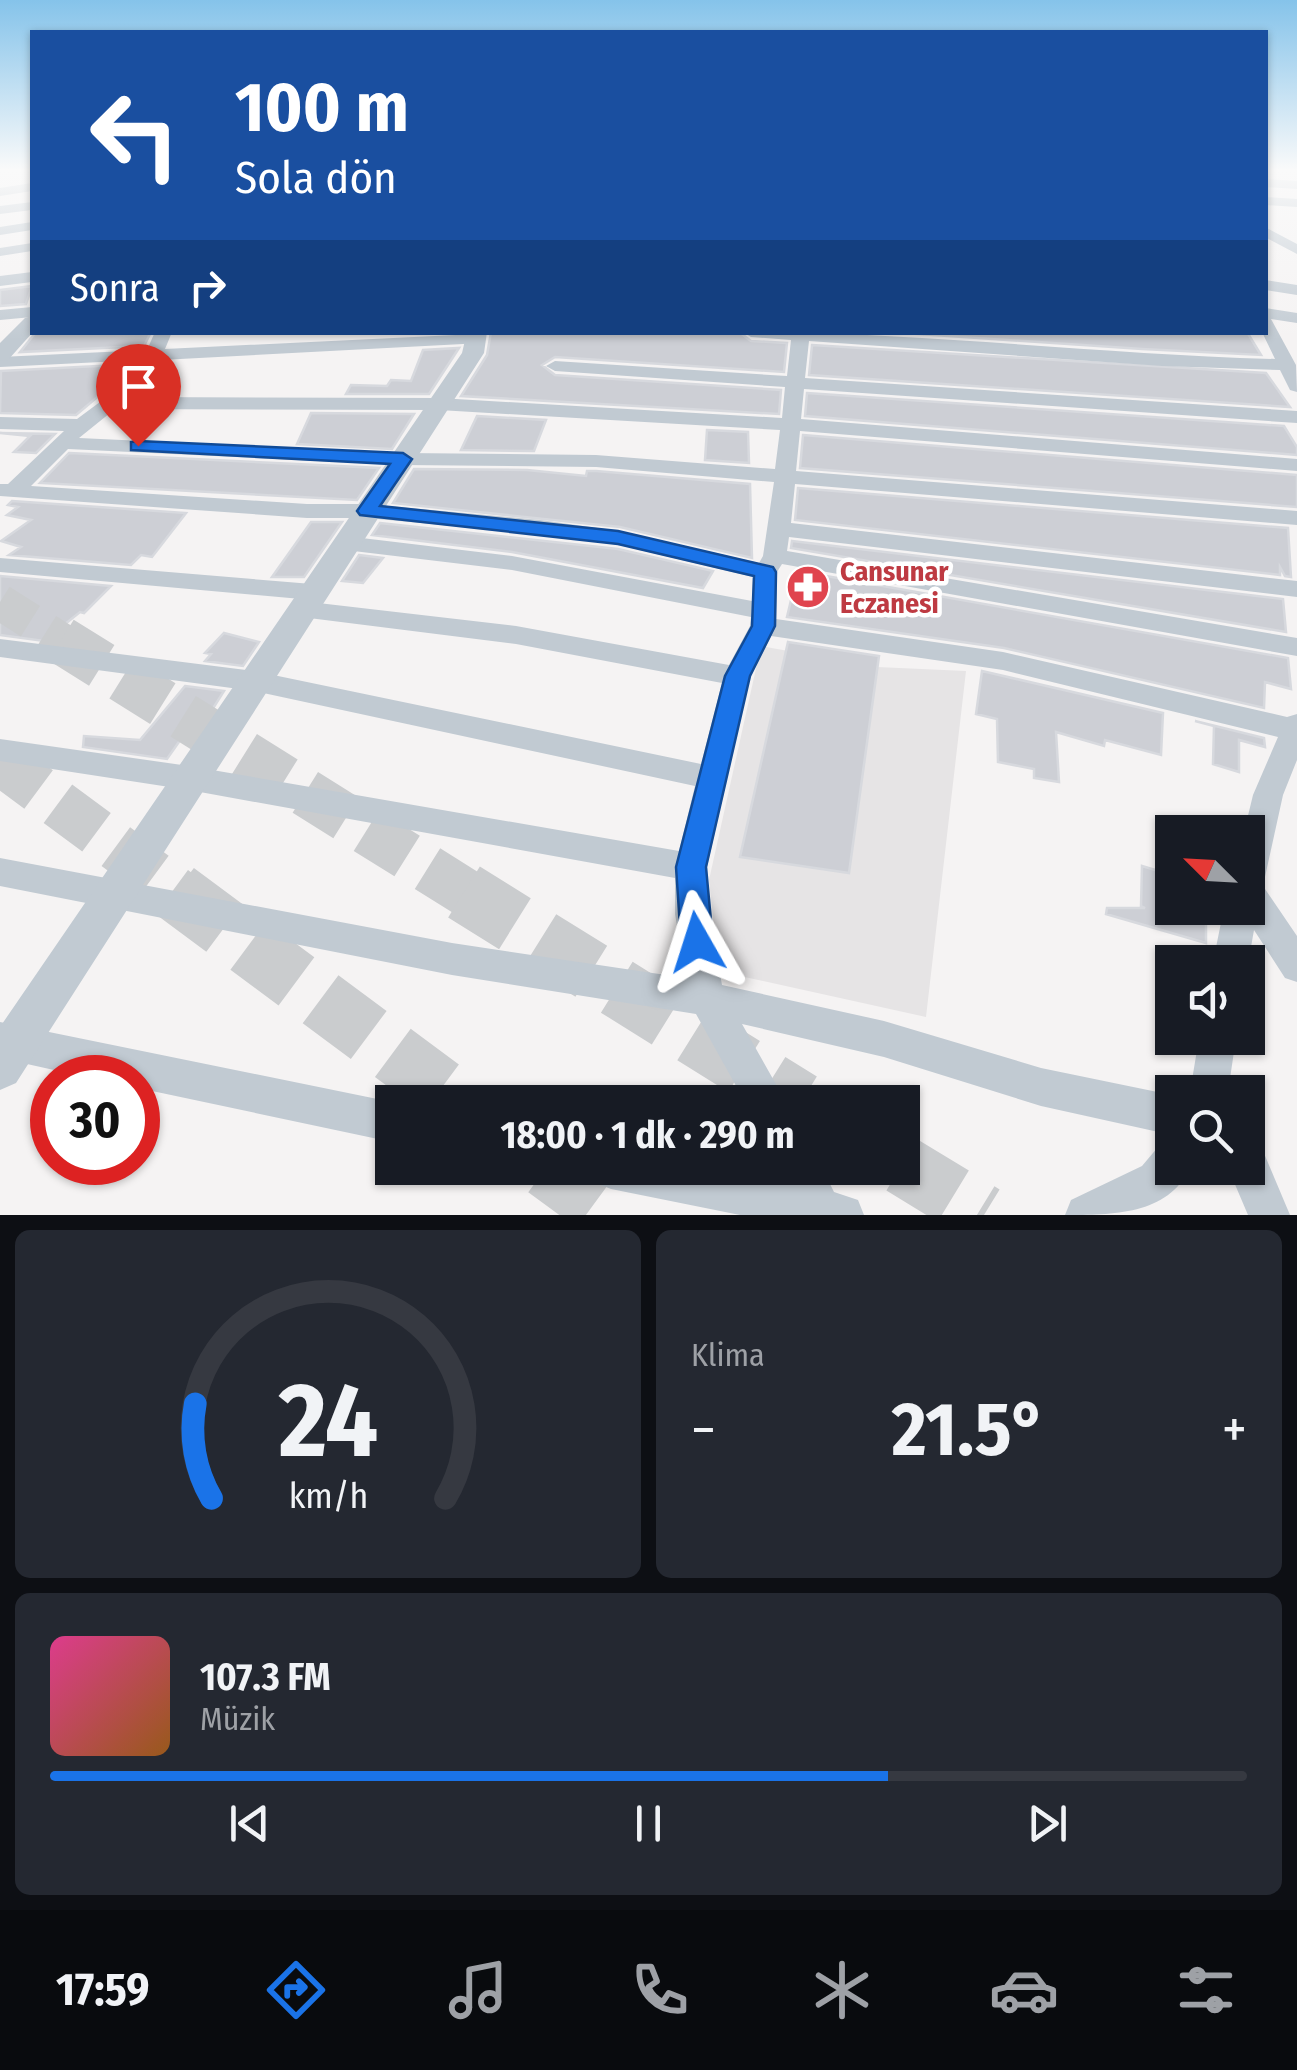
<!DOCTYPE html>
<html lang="tr">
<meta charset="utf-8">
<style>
body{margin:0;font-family:"Fira Sans Condensed",sans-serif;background:#242831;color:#f1f3f6;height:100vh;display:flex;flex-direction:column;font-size:38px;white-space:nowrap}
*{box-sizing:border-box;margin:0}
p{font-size:32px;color:#9ea1a6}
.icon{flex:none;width:55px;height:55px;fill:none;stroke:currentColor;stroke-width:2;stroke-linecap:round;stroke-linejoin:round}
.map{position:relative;height:1215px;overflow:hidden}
.details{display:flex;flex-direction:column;gap:15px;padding:15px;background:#0d0f14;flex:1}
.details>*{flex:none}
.guide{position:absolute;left:30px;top:30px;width:1238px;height:305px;border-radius:0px;box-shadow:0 2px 8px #0004;background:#1a4fa0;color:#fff;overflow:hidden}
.needle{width:65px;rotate:294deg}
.controls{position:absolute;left:1155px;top:815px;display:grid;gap:20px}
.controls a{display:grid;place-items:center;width:110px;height:110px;border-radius:0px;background:#171b24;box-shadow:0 2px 8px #0004;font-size:50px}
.speed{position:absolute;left:30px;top:1055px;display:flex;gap:20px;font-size:50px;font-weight:700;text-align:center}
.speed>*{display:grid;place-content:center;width:130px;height:130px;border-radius:50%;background:#171b24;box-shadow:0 2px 8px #0004;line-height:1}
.speed .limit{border:15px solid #d22;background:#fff;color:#111}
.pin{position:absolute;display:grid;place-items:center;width:85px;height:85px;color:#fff;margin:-102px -42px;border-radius:50% 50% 50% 0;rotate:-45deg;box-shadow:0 0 10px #0007}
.pin .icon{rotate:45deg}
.me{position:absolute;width:110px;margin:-55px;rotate:354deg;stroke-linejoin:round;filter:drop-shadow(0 0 8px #0008)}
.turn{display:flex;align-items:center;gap:35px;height:210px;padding:0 40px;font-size:45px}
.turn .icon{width:130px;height:130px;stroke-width:2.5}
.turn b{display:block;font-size:70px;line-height:85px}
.then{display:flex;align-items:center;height:95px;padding:0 40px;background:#0003;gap:20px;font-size:38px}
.big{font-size:75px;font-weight:700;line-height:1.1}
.details .widget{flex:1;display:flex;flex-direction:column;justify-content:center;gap:15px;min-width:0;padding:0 35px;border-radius:15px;background:#242831}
.details .dial{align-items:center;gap:0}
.dial svg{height:260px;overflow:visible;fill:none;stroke:#363941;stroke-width:7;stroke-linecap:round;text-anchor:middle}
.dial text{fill:#f1f3f6;stroke:none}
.song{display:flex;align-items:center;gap:30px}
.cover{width:120px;height:120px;border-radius:15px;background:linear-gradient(135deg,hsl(330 70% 55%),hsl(30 70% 35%))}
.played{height:10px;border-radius:5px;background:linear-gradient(90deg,#1a73e8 70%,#363941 70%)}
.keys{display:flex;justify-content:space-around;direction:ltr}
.heat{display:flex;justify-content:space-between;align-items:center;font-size:55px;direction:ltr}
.details .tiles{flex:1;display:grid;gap:15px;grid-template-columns:1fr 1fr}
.widget:last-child{grid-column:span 2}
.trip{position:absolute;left:375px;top:1085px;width:545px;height:100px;border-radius:0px;background:#171b24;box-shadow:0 2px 8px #0004;font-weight:700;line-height:100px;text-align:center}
.menu{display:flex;height:160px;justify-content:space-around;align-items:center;background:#090b0e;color:#9ea1a6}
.menu .icon{width:70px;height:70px}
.menu .current{color:#1a73e8}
.menu b{font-size:45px;color:#f1f3f6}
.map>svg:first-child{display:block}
.education{fill:#e6e4e5}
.building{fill:#cdcfd5;stroke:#d7d9de;stroke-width:2.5}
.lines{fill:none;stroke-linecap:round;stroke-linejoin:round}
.primary-tunnel-far2{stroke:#caccce;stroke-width:36;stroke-dasharray:36 19;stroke-linecap:butt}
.primary-tunnel-far1{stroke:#caccce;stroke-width:48;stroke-dasharray:48 24;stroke-linecap:butt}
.primary-tunnel{stroke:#caccce;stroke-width:60;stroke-dasharray:60 30;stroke-linecap:butt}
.minor{fill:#c1cad2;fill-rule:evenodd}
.tertiary{fill:#c1cad2;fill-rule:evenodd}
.route{fill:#1a73e8;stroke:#114b97;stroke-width:2.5}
.labels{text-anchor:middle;stroke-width:9;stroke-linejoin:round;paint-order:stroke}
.health-label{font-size:28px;font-weight:bold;fill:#be3a42;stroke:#fff;text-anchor:start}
</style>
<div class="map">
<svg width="1297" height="1215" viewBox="0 0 1297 1215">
<rect width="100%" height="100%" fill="#f5f3f3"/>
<!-- education -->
<path class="education" d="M 761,646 L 877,667 L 966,671 L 926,1017 L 731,974 L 718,961 L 709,880 Z"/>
<!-- building -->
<path class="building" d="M 32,286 L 26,304 L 0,306 L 0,290 Z
M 36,332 L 151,332 L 144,346 L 20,352 Z
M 491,332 L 739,332 L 751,341 L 787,343 L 784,372 L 555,357 L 542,365 L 555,375 L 781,390 L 779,414 L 461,396 L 487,355 Z
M 889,332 L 1247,332 L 1261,355 L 1142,349 Z
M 812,345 L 1266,373 L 1290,407 L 809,375 Z
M 459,348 L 429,394 L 346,394 L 351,385 L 387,386 L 391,380 L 411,381 L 423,350 Z
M 136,364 L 132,374 L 120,378 L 76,415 L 0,413 L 1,371 Z
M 807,393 L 1284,426 L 1297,447 L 1297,455 L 805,416 Z
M 311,413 L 414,414 L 392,449 L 297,444 Z
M 477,416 L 546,420 L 534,451 L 461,450 Z
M 707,430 L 748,432 L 749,463 L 705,460 Z
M 0,433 L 55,434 L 36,453 L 14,452 L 30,436 Z
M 803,435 L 1297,475 L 1297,507 L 800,468 Z
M 69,453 L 379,468 L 357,500 L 40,483 Z
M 414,469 L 527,470 L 586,476 L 587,471 L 596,471 L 750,484 L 752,558 L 620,527 L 393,503 Z
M 798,488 L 1288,528 L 1291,577 L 1285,576 L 1280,567 L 1280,575 L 795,520 Z
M 12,501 L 186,513 L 152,557 L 141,555 L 131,565 L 9,555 L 21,547 L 1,541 L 31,520 L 7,515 L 18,507 L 8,505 Z
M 311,522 L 342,522 L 304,577 L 272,577 Z
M 380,523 L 618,549 L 713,571 L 703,588 L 512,552 L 372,535 Z
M 792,541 L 1283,599 L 1286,632 L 791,548 Z
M 359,555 L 383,558 L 363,583 L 342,581 Z
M 798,571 L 1288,658 L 1291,689 L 1265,682 L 1264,708 L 1004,648 L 787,617 Z
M 0,576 L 111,586 L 84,613 L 80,612 L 44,641 L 0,635 L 0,622 L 16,605 L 0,603 Z
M 224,633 L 259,642 L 243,666 L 205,661 L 211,654 L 205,653 Z
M 788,642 L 879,656 L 849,873 L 740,857 Z
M 982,671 L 1163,713 L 1161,755 L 1105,740 L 1104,746 L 1056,732 L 1059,782 L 1034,778 L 1034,769 L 998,762 L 997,719 L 976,714 Z
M 185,686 L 224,691 L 205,721 L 195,719 L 167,759 L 83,747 L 84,736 L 140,740 Z
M 1195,721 L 1264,738 L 1265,747 L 1239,740 L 1239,772 L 1213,764 L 1214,726 Z
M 1142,866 L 1172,875 L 1172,908 L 1206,908 L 1206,943 L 1106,914 L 1107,908 L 1145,908 L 1141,906 Z"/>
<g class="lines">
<!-- primary-tunnel-far2 -->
<path class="primary-tunnel-far2" d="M 0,602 L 65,643"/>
<!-- primary-tunnel-far1 -->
<path class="primary-tunnel-far1" d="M 61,640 L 468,894
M 0,761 L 180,894"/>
<!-- primary-tunnel -->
<path class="primary-tunnel" d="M 176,892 L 459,1102
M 464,892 L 801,1102
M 902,1165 L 984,1215
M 546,1168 L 610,1215"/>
<!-- minor -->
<path class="minor" d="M 1265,179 L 1297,181 L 1297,189 L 1265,187 Z
M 32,183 L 32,191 L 0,196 L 0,188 Z
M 1265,197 L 1297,199 L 1297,207 L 1265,205 Z
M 32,202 L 32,210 L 0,214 L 0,206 Z
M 32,222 L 32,230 L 0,235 L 0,227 Z
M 1265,227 L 1297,244 L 1297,254 L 1265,237 Z
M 32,243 L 32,251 L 0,256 L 0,248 Z
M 32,272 L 32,282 L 0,286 L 0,276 Z
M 1265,280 L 1297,285 L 1297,295 L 1265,290 Z
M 32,307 L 32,317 L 0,320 L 0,310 Z
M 1265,308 L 1297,313 L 1297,323 L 1271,319 L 1296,365 L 1297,392 L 1290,390 L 1280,370 L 1162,366 L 809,341 L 805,378 L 1297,411 L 1297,423 L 804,389 L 801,419 L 1297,459 L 1297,471 L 800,431 L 796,471 L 1297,511 L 1297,525 L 795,484 L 791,523 L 1297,581 L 1297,597 L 789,537 L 787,551 L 1297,638 L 1297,656 L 782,564 L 777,572 L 776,619 L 1003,652 L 1287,717 L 1297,714 L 1297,760 L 1283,795 L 1263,886 L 1297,936 L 1297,982 L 1285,978 L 1254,930 L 1248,964 L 1213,962 L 1224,908 L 1248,908 L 1248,832 L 1244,832 L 1253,795 L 1278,737 L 1003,670 L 771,636 L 750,676 L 707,867 L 709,914 L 722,985 L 884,1021 L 1041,1068 L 1172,1095 L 1172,1135 L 1041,1106 L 884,1057 L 742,1024 L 786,1102 L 745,1102 L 696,1014 L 452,975 L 0,886 L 0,858 L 452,943 L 686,978 L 675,914 L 675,878 L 189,790 L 0,761 L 0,739 L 189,766 L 679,851 L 695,786 L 254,691 L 0,657 L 0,639 L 254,671 L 701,764 L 722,683 L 516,644 L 301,617 L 288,609 L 301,601 L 516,626 L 729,665 L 750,626 L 751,617 L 512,570 L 345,550 L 333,543 L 345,536 L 512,556 L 752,601 L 753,577 L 619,545 L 540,534 L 367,518 L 307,518 L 0,496 L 0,484 L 8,484 L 64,431 L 0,429 L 0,417 L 77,419 L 135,376 L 142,360 L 0,367 L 0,357 L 147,350 L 155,332 L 172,332 L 165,349 L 476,334 L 485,339 L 482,343 L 161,360 L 150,383 L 130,397 L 439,398 L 782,418 L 785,387 L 555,371 L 546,366 L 555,361 L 787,376 L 791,340 L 751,337 L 743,332 C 920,332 1097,354 1275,359 L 1262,332 L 1265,332 ZM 115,409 L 439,410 L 780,430 L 775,469 L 596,455 L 403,453 L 79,438 ZM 68,449 L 403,465 L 596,467 L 774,482 L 763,556 L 759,563 L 619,531 L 540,520 L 367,504 L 307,504 L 31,486 Z
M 0,558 L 312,584 L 324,592 L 312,600 L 0,572 Z
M 0,1022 L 392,1102 L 392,1142 L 138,1088 L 138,1078 L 90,1078 L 0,1058 Z
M 1199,1038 L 1236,1038 L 1228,1092 L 1190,1092 Z
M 1172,1141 L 1172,1168 L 1190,1168 C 1168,1215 1112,1215 1065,1215 L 1071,1200 L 1142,1166 L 1158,1147 Z
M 1248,1145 L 1263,1151 L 1290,1215 L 1248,1215 L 1228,1168 L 1248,1168 Z
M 590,1168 L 711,1168 L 785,1182 L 780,1168 L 822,1168 L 834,1192 L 858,1200 L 864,1215 L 740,1215 L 611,1189 L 596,1183 Z"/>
<!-- tertiary -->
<path class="tertiary" d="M 32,316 L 33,332 L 8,360 L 0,361 L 0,343 L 25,318 Z
M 467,332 L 487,332 L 484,353 L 16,1083 L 0,1090 L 0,1027 L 462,353 Z"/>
</g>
<!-- sky -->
<linearGradient id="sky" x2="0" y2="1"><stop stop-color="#85c3ea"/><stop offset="0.5" stop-color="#fafafa"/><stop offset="1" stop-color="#fafafa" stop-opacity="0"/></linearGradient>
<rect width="1297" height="340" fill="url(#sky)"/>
<!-- route -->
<path class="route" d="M 138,441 L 403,453 L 412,459 L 380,506 L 618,531 L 773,567 L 776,572 L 775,626 L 750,676 L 706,867 L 713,942 L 708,952 L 697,957 L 686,952 L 681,942 L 676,867 L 725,676 L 752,626 L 754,576 L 618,544 L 360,515 L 357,511 L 390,464 L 131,450 L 131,442 Z"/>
<!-- icons -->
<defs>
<g id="pharmacy-disc" transform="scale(2.25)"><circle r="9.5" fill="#e0444e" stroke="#fff"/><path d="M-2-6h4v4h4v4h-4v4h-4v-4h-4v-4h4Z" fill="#fff"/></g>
</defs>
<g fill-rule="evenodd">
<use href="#pharmacy-disc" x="808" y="587"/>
</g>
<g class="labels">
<!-- health labels -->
<g class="health-label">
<text x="840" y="581">Cansunar<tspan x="840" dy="32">Eczanesi</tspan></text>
</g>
</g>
</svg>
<div class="controls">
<a><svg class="needle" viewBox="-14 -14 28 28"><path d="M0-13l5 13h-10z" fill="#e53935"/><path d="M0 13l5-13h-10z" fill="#9ea1a6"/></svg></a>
<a><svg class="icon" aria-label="sound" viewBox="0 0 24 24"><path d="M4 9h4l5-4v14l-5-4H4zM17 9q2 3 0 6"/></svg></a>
<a><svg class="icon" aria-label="search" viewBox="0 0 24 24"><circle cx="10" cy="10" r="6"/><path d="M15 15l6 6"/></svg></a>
</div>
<div class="speed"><div class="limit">30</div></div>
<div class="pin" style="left:138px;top:446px;background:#d93025"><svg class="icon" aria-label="arrive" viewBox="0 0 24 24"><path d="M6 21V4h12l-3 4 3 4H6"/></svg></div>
<svg class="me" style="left:697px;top:942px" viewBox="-20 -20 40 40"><path d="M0-17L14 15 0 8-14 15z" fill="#1a73e8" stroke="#fff" stroke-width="4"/></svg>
<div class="trip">18:00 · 1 dk · 290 m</div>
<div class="guide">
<div class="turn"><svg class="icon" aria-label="left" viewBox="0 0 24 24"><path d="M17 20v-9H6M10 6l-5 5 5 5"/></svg><div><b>100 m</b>Sola dön</div></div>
<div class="then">Sonra<svg class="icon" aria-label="right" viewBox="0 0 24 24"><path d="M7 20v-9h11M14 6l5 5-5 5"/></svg></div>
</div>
</div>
<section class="details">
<div class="tiles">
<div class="widget dial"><svg viewBox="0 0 100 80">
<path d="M14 69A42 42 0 1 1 86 69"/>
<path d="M14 69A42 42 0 0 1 9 40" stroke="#1a73e8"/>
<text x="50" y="56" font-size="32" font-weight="700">24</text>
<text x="50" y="72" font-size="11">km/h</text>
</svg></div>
<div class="widget"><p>Klima</p>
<div class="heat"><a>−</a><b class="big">21.5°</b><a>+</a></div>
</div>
<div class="widget">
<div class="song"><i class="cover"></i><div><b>107.3 FM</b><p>Müzik</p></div></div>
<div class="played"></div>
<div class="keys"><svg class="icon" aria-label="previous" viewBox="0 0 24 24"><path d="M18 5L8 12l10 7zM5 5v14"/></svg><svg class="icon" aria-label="pause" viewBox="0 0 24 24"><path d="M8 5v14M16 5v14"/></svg><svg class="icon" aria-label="next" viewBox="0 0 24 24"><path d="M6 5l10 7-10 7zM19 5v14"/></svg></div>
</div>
</div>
</section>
<nav class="menu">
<b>17:59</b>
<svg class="icon current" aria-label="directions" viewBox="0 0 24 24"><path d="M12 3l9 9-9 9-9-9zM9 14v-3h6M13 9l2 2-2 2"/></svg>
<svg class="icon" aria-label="music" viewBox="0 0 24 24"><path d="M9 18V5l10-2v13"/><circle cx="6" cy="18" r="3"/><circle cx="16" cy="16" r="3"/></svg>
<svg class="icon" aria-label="phone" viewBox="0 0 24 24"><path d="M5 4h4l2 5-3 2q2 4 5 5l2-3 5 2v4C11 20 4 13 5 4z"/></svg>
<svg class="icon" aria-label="climate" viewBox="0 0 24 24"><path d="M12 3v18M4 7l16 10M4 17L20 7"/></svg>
<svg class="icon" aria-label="car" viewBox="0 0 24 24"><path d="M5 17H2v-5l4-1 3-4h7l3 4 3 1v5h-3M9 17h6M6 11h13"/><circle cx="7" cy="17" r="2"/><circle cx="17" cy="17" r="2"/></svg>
<svg class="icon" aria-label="filters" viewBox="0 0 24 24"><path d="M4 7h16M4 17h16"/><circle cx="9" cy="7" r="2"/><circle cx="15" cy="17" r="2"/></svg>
</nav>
